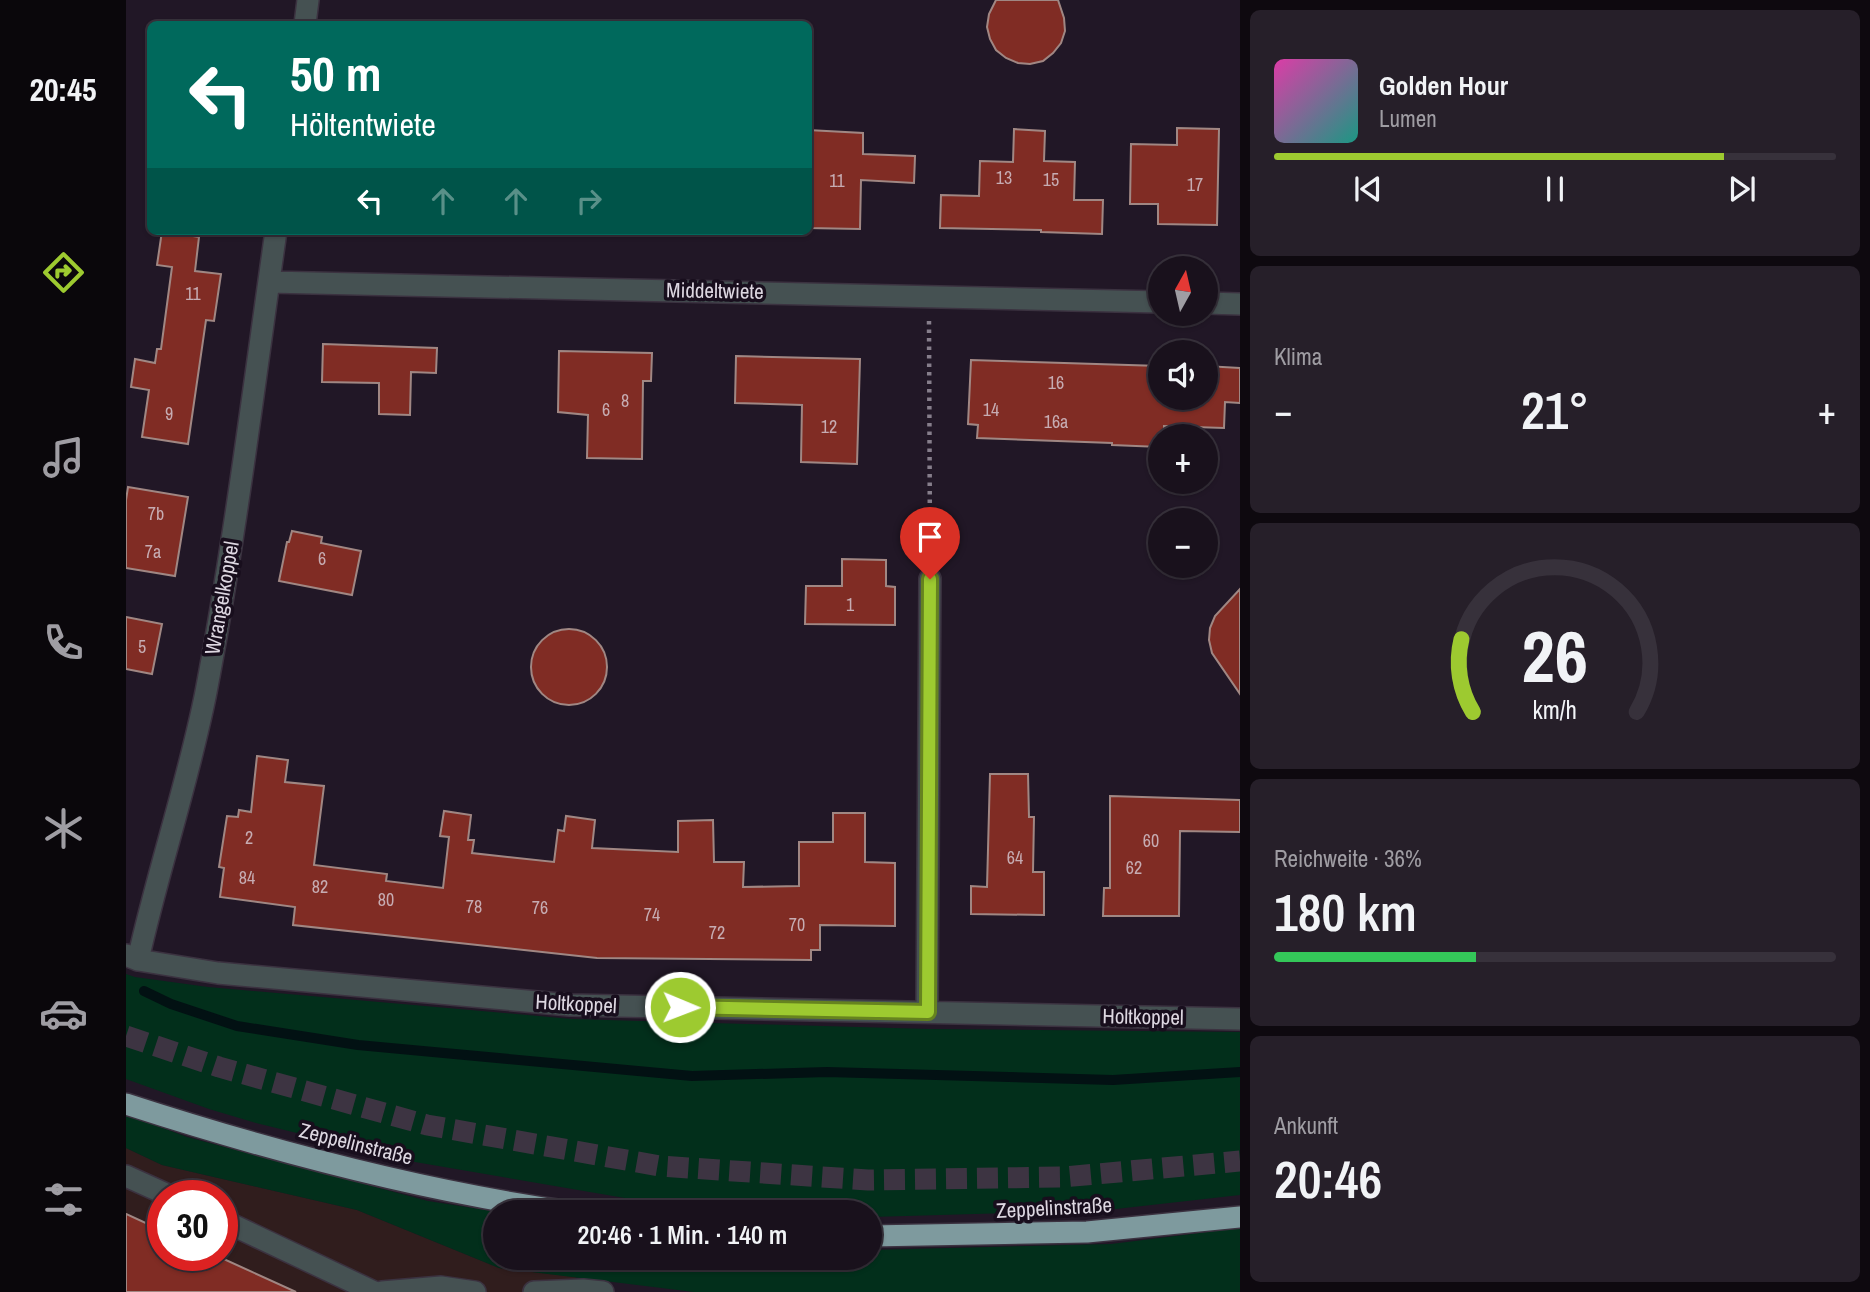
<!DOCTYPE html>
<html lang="de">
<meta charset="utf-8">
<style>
body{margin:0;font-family:"Archivo Narrow",sans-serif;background:#261f29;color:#f1f3f6;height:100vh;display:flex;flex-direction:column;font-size:26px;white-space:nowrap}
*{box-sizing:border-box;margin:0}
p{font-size:23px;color:#9f9da3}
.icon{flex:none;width:38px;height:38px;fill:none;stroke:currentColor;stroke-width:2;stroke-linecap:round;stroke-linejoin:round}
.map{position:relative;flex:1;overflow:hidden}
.side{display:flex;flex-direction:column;gap:10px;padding:10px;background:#0e090f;width:630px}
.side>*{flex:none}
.guide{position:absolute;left:21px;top:21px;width:665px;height:214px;border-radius:10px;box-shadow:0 2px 5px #0004,0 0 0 2px #37313b;background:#00695c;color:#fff;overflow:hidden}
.needle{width:46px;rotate:8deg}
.tools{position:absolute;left:1022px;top:256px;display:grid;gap:14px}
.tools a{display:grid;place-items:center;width:70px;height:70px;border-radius:50%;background:#19111c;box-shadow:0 2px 5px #0004,0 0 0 2px #37313b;font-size:35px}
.speed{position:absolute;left:21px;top:1180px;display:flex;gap:14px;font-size:35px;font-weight:700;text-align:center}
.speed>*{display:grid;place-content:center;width:91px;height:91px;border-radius:50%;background:#19111c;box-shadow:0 2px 5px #0004,0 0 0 2px #37313b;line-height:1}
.speed .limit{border:10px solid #d22;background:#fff;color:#111}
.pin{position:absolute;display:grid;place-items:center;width:60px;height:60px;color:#fff;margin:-72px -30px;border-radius:50% 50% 50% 0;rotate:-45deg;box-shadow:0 0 7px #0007}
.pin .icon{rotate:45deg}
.me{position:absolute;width:77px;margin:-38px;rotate:91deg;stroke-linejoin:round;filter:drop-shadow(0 0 5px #0008)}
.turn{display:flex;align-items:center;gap:24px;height:147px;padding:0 28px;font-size:32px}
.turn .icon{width:91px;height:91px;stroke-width:2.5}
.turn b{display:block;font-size:49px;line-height:60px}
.lanes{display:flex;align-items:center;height:66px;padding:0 28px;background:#0003;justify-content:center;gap:35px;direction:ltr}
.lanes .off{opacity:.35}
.big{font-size:52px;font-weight:600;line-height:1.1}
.side .card{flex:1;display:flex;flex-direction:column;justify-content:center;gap:10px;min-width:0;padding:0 24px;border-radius:10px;background:#261f29}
.side .dial{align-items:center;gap:0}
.dial svg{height:182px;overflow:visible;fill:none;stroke:#37313b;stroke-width:7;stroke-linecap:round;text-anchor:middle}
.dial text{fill:#f1f3f6;stroke:none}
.song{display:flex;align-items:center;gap:21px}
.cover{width:84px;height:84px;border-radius:10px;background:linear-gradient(135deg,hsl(320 70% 55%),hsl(170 70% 35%))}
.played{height:7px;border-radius:4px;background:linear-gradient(90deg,#9dca30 80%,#37313b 80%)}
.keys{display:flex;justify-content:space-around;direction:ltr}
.heat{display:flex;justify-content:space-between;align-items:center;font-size:38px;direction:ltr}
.charge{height:10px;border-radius:5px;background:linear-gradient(90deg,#34c759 36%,#37313b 0)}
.trip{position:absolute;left:357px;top:1200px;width:399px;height:70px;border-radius:35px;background:#19111c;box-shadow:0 2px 5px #0004,0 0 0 2px #37313b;font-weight:600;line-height:70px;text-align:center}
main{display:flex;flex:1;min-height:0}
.tab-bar{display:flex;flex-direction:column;width:126px;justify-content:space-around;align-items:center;background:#0a070b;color:#9f9da3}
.tab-bar .icon{width:49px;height:49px}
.tab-bar .on{color:#9dca30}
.tab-bar b{font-size:32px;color:#f1f3f6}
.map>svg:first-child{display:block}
.industrial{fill:#301d1d;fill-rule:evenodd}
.green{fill:#022f1b}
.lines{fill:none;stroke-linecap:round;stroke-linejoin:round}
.stream{stroke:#021113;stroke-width:10}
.building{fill:#802c24;stroke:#a08783;stroke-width:2}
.highway-tunnel{stroke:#3d3442;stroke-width:21;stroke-dasharray:21 10;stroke-linecap:butt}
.minor-casing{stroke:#3b3240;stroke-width:24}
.highway-casing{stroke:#3b3240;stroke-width:24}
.path{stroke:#867e8b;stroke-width:4.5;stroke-dasharray:3.5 5;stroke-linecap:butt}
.minor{stroke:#455152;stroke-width:21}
.highway{stroke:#7e9a9e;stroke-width:21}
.route-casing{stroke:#66831f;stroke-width:18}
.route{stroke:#9dca30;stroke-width:12}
.labels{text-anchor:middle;stroke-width:7;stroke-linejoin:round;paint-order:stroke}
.number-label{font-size:18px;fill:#c6acb2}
.street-label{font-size:21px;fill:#ddd7e1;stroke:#180e1d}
</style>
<main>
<nav class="tab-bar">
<b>20:45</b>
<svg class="icon on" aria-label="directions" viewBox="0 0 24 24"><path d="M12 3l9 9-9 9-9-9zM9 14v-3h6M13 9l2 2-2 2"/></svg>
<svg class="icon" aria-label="music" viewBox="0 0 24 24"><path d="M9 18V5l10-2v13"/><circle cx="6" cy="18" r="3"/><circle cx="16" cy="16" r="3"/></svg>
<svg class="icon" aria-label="phone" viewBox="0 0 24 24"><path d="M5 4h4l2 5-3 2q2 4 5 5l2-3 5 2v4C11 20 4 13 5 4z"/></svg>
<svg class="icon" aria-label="climate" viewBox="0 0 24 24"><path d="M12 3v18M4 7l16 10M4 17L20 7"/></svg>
<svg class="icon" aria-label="car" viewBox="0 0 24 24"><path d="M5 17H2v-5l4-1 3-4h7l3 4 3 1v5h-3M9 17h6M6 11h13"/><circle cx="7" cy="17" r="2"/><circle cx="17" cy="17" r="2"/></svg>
<svg class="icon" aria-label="filters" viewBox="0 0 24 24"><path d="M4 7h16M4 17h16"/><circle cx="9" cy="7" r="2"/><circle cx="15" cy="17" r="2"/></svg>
</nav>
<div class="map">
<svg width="1114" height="1292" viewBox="0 0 1114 1292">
<rect width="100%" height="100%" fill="#211726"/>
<!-- industrial -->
<path class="industrial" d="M 0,1148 L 36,1165 L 231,1210 L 373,1268 L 450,1277 L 448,1292 L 0,1292 ZM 37,1195 L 96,1195 L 96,1255 L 37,1255 Z"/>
<!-- green -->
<path class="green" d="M 0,974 L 9,977 L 82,987 L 446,1019 L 803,1029 L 1114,1032 L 1114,1195 L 981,1210 L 745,1217 L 744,1213 L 681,1213 L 528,1203 L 289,1162 L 130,1123 L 83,1109 L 0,1079 Z
M 0,1114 L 61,1137 L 302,1201 L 379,1213 L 369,1213 L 369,1258 L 744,1258 L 744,1250 L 985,1244 L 1114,1228 L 1114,1292 L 568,1292 L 373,1268 L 231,1210 L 36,1165 L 0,1148 Z"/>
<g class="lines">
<!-- stream -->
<path class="stream" d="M 18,991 L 45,1004 L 111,1026 L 232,1045 L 566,1076 L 701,1072 L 987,1080 L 1114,1072"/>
</g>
<!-- building -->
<path class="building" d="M 870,0 L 932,0 L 938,18 L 939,31 L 935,43 L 927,53 L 917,61 L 904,64 L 892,63 L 880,58 L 870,50 L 864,39 L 861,27 L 863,14 Z
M 1051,128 L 1093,129 L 1091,225 L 1032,224 L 1032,204 L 1004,204 L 1005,144 L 1051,145 Z
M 888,129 L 919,131 L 918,161 L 949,162 L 948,200 L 977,200 L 976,234 L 915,232 L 915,230 L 814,228 L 815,195 L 853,196 L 854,161 L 887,162 Z
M 682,130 L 737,133 L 737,154 L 789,156 L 788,183 L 735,180 L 734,229 L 682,228 Z
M 36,231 L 73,237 L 69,271 L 95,274 L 88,321 L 80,320 L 62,444 L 16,437 L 23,390 L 5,387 L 9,359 L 29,363 L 31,349 L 35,349 L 46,267 L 31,265 Z
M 197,344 L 311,348 L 310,373 L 285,372 L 284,415 L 253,414 L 253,383 L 196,382 Z
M 433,351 L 526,353 L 525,381 L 517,381 L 516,459 L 461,458 L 462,415 L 432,412 Z
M 610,356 L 734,359 L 731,464 L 675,462 L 676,405 L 609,403 Z
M 845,360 L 1034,366 L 1034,397 L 1080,397 L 1080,366 L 1114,368 L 1114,403 L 1099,402 L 1098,428 L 1038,426 L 1038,436 L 1034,436 L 1034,447 L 986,445 L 986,443 L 851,438 L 852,425 L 842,424 Z
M 2,487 L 62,497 L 49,576 L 0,568 L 0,500 Z
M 166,531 L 196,537 L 195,543 L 235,551 L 226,595 L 153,581 L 161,542 L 163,542 Z
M 716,559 L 760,560 L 760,586 L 769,587 L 769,625 L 679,624 L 680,586 L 716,586 Z
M 1114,589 L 1114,694 L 1086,653 L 1083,640 L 1084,628 L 1089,616 Z
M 0,617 L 36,624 L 26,674 L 0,669 Z
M405 667a38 38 0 1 1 76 0a38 38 0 1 1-76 0Z
M 131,756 L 162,760 L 159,782 L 198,786 L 188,865 L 261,874 L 260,881 L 317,888 L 323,837 L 314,836 L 318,811 L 345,815 L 342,840 L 348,840 L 346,853 L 428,862 L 432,830 L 438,831 L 440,816 L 469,820 L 466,848 L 552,852 L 552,821 L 587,820 L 588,862 L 618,862 L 617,887 L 673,886 L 673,842 L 707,842 L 707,813 L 739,813 L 739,862 L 769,863 L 769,926 L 694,925 L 694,950 L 685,950 L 685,960 L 471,958 L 167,925 L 169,907 L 94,897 L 98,868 L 93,867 L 101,816 L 112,817 L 113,810 L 125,812 Z
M 864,774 L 902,774 L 903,817 L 908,817 L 907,872 L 918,872 L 918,915 L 845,914 L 845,886 L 861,887 Z
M 984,796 L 1114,800 L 1114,832 L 1054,831 L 1053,916 L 977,916 L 978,888 L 984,888 Z
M 0,1214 L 37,1231 L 37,1255 L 89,1255 L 170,1292 L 0,1292 Z"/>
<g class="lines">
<!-- highway-tunnel -->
<path class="highway-tunnel" d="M 0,1036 L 93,1067 L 301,1125 L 534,1166 L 742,1180 L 937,1177 L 1114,1161"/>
<!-- minor casing -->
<g class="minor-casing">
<path id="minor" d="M 179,24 L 182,0
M 143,282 L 1034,302
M 1080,303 L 1114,304
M 0,955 L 12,960 L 92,973 L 444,1005 L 1114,1019
M 12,960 C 32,870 62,783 80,692 C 109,540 128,385 150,231
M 801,1012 L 804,579
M 0,1176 L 42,1195
M 96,1220 L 248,1292
M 256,1292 L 315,1287 L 349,1292
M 408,1292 L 457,1290 L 477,1292"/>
</g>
<!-- highway casing -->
<g class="highway-casing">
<path id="highway" d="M 0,1104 C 148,1152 298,1192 452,1213
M 744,1236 L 961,1232 L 1114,1217"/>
</g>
<!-- path -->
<path class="path" d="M 803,321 L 804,554"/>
<!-- minor -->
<use href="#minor" class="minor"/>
<!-- highway -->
<use href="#highway" class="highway"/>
</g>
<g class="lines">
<!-- route casing -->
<g class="route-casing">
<path id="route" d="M 554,1007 L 802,1012 L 804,579"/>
</g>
<!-- route -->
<use href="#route" class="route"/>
</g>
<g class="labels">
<!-- number labels -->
<g class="number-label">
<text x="878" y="184">13</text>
<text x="925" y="186">15</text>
<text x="711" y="187">11</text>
<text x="1069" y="191">17</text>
<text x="67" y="300">11</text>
<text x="930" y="389">16</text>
<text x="499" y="407">8</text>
<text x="480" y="416">6</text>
<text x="865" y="416">14</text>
<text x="43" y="420">9</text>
<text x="930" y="428">16a</text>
<text x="703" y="433">12</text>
<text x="30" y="520">7b</text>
<text x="27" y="558">7a</text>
<text x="196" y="565">6</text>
<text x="724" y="611">1</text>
<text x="16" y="653">5</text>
<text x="123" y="844">2</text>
<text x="1025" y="847">60</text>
<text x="889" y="864">64</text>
<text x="1008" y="874">62</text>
<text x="121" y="884">84</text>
<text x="194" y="893">82</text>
<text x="260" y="906">80</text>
<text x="348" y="913">78</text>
<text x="414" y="914">76</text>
<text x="526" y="921">74</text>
<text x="671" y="931">70</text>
<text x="591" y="939">72</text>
</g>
<!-- street labels -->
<g class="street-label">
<text transform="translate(589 291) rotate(1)" y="7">Middeltwiete</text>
<text transform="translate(96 598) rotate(-80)" y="7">Wrangelkoppel</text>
<text transform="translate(450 1004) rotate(3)" y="7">Holtkoppel</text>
<text transform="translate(1017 1017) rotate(1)" y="7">Holtkoppel</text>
<text transform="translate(230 1144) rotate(14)" y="7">Zeppelinstraße</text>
<text transform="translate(928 1208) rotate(-3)" y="7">Zeppelinstraße</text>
</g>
</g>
</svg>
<div class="tools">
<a><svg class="needle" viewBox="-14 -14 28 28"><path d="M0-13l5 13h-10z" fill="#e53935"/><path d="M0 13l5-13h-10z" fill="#9f9da3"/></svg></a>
<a><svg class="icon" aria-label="sound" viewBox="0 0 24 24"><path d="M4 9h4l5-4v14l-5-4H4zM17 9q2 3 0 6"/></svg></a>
<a>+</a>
<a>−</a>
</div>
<div class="speed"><div class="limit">30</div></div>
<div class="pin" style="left:804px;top:579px;background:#d93025"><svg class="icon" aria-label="arrive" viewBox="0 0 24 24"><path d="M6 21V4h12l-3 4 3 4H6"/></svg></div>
<svg class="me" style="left:554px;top:1007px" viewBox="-20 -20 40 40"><circle r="17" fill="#9dca30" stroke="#fff" stroke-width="3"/><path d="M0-11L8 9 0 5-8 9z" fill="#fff"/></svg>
<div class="trip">20:46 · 1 Min. · 140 m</div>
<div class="guide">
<div class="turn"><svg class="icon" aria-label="left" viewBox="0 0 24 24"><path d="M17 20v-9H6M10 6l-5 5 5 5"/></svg><div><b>50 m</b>Höltentwiete</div></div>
<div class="lanes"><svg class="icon" aria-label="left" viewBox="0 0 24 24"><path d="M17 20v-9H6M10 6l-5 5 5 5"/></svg><svg class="icon off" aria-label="ahead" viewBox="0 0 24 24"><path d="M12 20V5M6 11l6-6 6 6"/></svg><svg class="icon off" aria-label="ahead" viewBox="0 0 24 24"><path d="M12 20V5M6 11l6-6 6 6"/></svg><svg class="icon off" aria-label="right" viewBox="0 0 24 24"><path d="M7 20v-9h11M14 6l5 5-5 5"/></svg></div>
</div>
</div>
<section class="side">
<div class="card">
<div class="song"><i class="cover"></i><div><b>Golden Hour</b><p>Lumen</p></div></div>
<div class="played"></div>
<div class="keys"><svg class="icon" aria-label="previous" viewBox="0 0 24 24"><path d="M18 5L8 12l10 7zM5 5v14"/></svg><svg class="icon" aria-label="pause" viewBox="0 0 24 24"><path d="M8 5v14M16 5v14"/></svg><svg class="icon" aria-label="next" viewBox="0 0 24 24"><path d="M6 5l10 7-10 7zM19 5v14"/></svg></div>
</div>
<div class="card"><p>Klima</p>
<div class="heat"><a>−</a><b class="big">21°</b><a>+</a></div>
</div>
<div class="card dial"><svg viewBox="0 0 100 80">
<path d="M14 69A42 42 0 1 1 86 69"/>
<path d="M14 69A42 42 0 0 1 9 37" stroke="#9dca30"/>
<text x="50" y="56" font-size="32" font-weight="700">26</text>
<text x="50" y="72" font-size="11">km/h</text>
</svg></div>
<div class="card"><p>Reichweite · 36%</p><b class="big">180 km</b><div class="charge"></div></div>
<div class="card"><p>Ankunft</p><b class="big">20:46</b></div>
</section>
</main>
